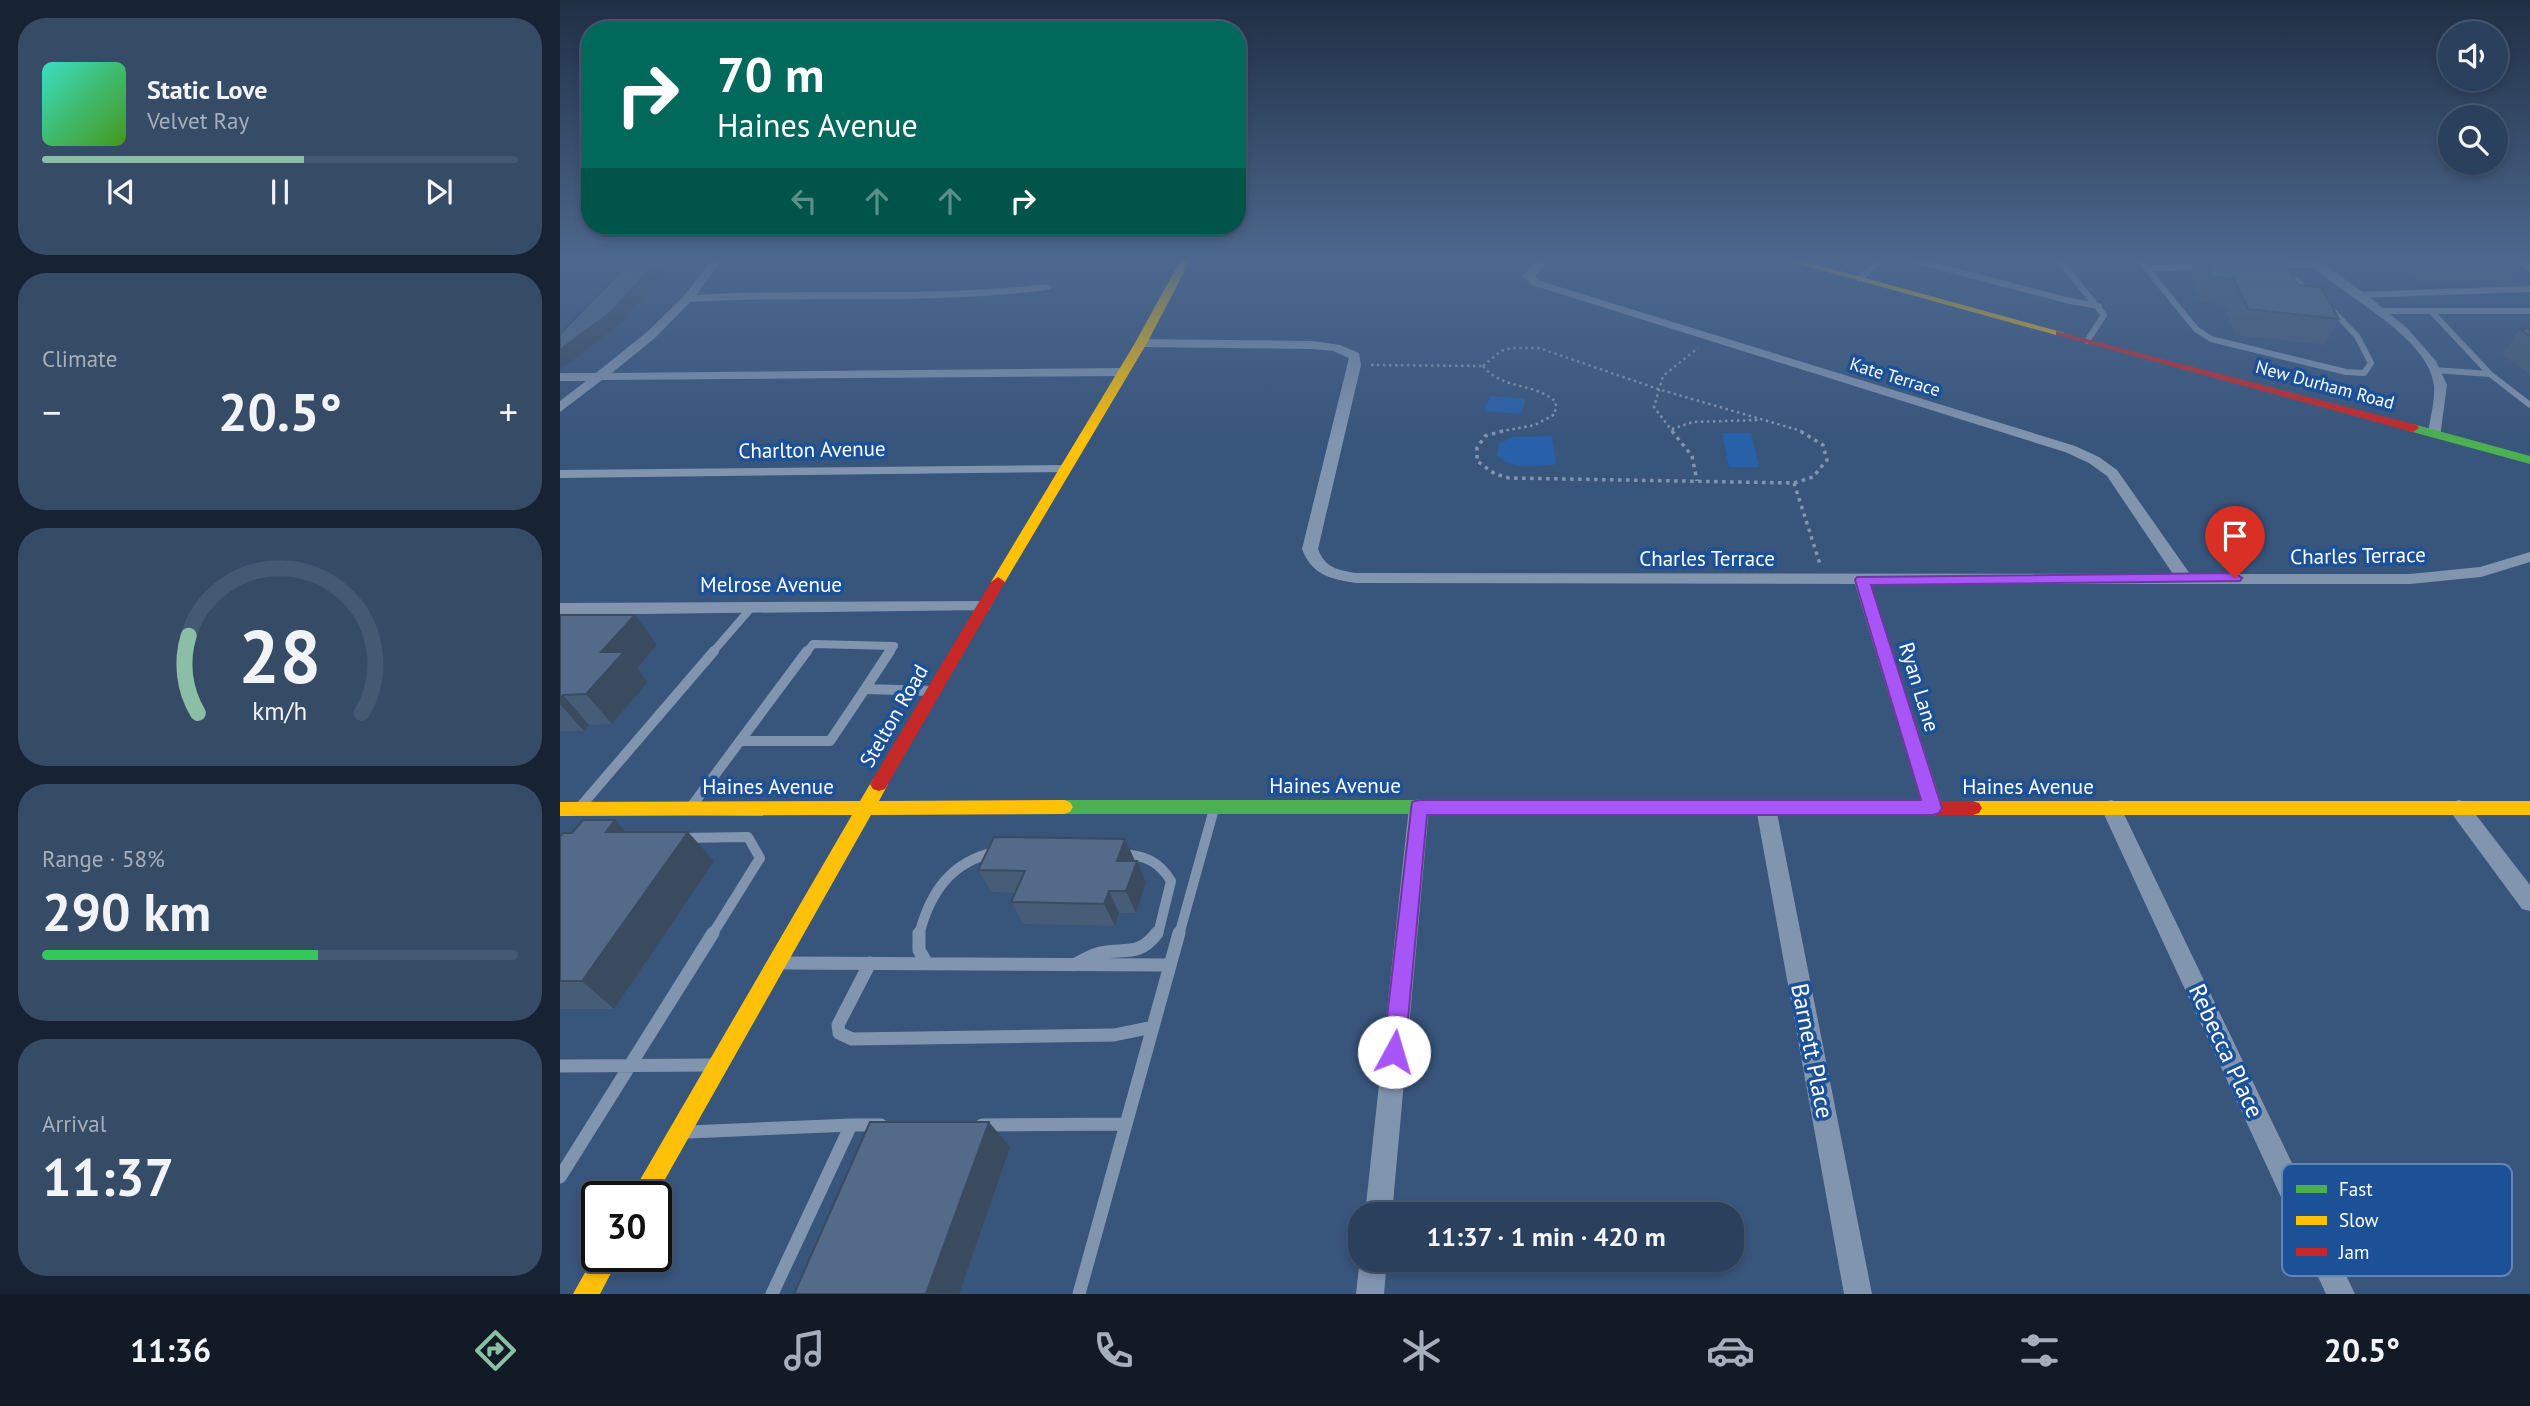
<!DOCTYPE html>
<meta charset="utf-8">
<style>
body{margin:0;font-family:"PT Sans",sans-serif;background:#364b66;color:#f1f3f6;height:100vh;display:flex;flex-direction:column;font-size:26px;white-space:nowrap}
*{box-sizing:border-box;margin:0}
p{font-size:23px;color:#a5afbc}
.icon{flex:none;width:38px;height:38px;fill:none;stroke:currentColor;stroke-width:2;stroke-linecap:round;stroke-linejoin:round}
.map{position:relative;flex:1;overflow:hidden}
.side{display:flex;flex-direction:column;gap:18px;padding:18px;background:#172333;width:560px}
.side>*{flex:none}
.banner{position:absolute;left:21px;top:21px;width:665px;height:214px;border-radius:28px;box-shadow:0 4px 10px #0003,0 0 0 2px #465972;background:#00695c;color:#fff;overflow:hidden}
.tools{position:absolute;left:1878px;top:21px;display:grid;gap:14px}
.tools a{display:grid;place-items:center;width:70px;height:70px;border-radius:50%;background:#2a405d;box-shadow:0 4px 10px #0003,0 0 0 2px #465972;font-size:35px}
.speed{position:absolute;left:21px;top:1181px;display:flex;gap:14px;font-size:35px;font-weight:700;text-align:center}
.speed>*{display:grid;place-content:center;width:91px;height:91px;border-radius:50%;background:#2a405d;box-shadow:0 4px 10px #0003,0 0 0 2px #465972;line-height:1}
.speed .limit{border:4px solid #111;border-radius:10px;background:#fff;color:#111}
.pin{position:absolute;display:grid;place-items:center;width:60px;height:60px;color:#fff;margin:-72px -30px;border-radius:50% 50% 50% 0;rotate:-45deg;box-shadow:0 0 7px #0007}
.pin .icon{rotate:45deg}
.me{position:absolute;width:77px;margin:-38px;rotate:6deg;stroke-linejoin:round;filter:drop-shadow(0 0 5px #0008)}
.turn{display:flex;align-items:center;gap:24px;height:147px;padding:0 21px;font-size:32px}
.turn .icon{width:91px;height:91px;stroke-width:2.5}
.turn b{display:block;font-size:49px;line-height:60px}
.lanes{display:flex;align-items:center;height:66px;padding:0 21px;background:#0003;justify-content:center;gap:35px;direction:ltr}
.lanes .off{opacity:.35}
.big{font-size:52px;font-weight:600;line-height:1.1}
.side .card{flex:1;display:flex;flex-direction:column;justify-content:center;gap:10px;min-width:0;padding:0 24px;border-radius:28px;background:#364b66}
.side .dial{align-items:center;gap:0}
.dial svg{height:182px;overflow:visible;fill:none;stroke:#465972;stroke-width:7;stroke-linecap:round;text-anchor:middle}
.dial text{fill:#f1f3f6;stroke:none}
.song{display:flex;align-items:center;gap:21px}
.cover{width:84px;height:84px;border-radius:10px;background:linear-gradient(135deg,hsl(170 70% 55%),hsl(100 70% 35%))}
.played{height:7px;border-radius:4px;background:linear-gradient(90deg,#8abfa5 55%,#465972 55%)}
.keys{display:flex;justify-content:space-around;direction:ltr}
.heat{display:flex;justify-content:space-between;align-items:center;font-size:38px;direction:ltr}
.charge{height:10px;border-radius:5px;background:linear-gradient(90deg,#34c759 58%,#465972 0)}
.trip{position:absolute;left:788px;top:1202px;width:396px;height:70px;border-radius:28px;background:#2a405d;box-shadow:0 4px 10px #0003,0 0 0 2px #465972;font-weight:600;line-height:70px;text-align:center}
.tabs{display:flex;height:112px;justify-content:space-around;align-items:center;background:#111a25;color:#a5afbc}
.tabs .icon{width:49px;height:49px}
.tabs .current{color:#8abfa5}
.tabs b{font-size:32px;color:#f1f3f6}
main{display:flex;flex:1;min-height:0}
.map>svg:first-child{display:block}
.green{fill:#2861aa}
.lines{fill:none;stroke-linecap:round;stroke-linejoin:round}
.path-far1{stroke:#8295af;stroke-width:2.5;stroke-dasharray:2.5 3.5;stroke-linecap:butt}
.path{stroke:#8295af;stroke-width:3.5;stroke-dasharray:3.5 4.5;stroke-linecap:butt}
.lane-far3{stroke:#8295af;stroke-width:6}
.lane-far2{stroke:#8295af;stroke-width:8}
.lane-far1{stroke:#8295af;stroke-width:10}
.lane{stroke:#8295af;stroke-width:13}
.street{fill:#8295af;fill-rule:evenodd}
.fast{fill:#4caf50;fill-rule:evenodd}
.slow{fill:#ffc107;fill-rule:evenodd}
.jam{fill:#c62828;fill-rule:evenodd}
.wall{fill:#475c76}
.shaded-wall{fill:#3a4b60}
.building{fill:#536b89;stroke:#3a4b60;stroke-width:2}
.route{fill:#a855f7;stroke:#6d37a1;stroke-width:2}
.labels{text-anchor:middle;stroke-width:7;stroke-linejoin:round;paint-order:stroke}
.far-street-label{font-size:18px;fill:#fff;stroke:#1c5198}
.street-label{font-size:21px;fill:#fff;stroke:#1c5198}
.near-street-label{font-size:24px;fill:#fff;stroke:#1c5198}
.key{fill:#1c5198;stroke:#6085b7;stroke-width:2}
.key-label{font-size:19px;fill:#fff}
</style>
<main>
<section class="side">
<div class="card">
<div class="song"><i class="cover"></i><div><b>Static Love</b><p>Velvet Ray</p></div></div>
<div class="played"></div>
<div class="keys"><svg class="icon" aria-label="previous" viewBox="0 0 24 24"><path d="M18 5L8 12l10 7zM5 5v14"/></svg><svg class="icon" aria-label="pause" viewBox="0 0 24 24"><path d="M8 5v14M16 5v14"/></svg><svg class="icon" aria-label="next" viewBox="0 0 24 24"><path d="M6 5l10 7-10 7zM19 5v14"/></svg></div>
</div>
<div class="card"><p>Climate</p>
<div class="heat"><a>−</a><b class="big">20.5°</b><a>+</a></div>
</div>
<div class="card dial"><svg viewBox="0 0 100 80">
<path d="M14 69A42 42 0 1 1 86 69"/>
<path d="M14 69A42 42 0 0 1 10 35" stroke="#8abfa5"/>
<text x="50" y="56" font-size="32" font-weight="700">28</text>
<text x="50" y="72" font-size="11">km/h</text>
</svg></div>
<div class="card"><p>Range · 58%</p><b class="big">290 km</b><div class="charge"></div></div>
<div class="card"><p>Arrival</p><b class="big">11:37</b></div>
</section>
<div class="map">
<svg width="1970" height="1294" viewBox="0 0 1970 1294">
<rect width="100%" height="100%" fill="#38557c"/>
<!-- green -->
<path class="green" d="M 930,396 L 966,399 L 961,414 L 924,411 Z
M 1162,433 L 1191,433 L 1199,467 L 1169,467 Z
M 992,436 L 996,463 L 993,465 C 975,466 950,470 937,455 L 939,444 L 952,437 Z"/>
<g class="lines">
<!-- path-far1 -->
<path class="path-far1" d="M 811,365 L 923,366
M 923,366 C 942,390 974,382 996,402 L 995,414 L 975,425 L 937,432
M 923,366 L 941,351 L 952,348 L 979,348 L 1098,389 L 1245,432
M 1112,429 L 1133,422 L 1200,420
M 1113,432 L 1094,407 L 1103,376 L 1138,348"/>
<!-- path -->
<path class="path" d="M 943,431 L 925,436 L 917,448 L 917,461 L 935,474 L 949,478 L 1234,483 L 1253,477 L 1267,460 L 1263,445 L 1240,431
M 1112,431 L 1132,456 L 1137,481
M 1234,483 L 1260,564"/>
<!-- lane-far3 -->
<path class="lane-far3" d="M 1349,259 L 1510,301 L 1539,306
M 1498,259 L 1544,315 L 1527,341
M 1579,259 L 1636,329 L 1651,339 L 1786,372 L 1804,373 L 1811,363 L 1797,336 L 1769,307
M 1955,259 L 1970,268
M 1587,268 L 1644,267
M 1299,279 L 1322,259
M 1750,292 L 1719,266 L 1757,264
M 1797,295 L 1970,289
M 1818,311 L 1871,311
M 1874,370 L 1930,374 L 1970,405
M 1930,374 L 1871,311 L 1970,311"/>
<!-- lane-far2 -->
<path class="lane-far2" d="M 152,653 L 191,608
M 246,653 L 253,644 L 334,646 L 329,653"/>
<!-- lane-far1 -->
<path class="lane-far1" d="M 247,651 L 180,741 L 270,741 L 305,689
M 305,689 L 373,691
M 305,689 L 330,651
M 21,806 L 154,651
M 131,807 L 180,741
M 123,838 L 188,837 L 200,858 L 152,935
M 561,854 C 584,855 599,861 611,881 L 599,930 L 595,935
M 359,935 C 370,892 391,862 435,852
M 619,935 L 654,809"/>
<!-- lane -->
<path class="lane" d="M 359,933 L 359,950 L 367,964
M 225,963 L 609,965
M 310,963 L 278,1025 L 279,1033 L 292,1039 L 554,1035 L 593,1027
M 514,965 C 522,961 531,955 540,953 C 565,948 579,957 597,933
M 0,1066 L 152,1065
M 291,1125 L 321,1125
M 422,1125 L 566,1124
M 129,1132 L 291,1125 L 212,1294
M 0,1177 L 153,933
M 519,1294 L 619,933"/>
<!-- street -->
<path class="street" d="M 153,259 L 163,259 L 136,295 C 253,288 371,298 487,284 L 493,287 L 487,290 C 370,305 249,295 130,302 L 96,337 L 52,373 L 562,368 L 568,372 L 562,376 L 42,380 L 0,412 L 0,401 L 26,381 L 0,381 L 0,373 L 36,373 L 88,331 L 123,297 Z
M 980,259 L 991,259 L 975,276 L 980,281 L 1515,446 L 1539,457 L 1557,470 L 1630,574 L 1850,574 L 1920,567 L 1970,552 L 1970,562 L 1921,577 L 1850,584 L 1311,584 L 1383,808 L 1380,814 L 1373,816 L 1366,814 L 1363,808 L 1295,584 L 796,583 C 770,579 752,575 742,549 L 789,358 L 773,351 L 753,349 L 581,347 L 575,343 L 581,339 L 753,341 L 780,345 L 799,353 L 801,365 L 758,549 C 765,568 778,570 796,573 L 1613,574 L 1547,476 L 1529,463 L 1505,452 L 972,285 L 962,276 Z
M 1746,259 L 1758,259 L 1808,296 L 1847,328 L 1876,361 L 1887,385 L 1880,437 L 1875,438 L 1868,434 C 1870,418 1875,402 1874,386 C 1869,334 1776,294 1746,259 Z
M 504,465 L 509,466 L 511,469 L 509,472 L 0,478 L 0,470 Z
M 423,601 L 429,602 L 431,606 L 429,610 L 0,615 L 0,603 Z
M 859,799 L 866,801 L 869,807 L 832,1214 L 805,1214 L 849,807 L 852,801 Z
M 1206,800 L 1213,802 L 1216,808 L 1312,1294 L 1284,1294 L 1196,808 L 1199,802 Z
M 1551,800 L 1558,802 L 1561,808 L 1795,1294 L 1766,1294 L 1541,808 L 1544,802 Z
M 1899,800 L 1906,802 L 1970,885 L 1970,911 L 1962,909 L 1892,814 L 1889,808 L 1892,802 Z
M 800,1258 L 827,1260 L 824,1294 L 796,1294 Z"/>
<!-- fast -->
<path class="fast" d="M 1853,424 L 1970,456 L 1970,464 L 1849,431 L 1849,425 Z
M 504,800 L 1054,800 L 1060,802 L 1063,807 L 1060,812 L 1054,814 L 504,814 L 498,812 L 495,807 L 498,802 Z"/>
<!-- slow -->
<path class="slow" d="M 621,259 L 631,259 L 587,343 L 445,582 L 438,587 L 433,585 L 431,582 L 575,343 Z
M 1221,259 L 1236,259 L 1505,333 L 1496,335 Z
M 319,777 L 325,779 L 328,784 L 319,801 L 504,800 L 510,802 L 513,807 L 510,812 L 504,814 L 311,815 L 95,1197 L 70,1197 L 292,815 L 0,816 L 0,802 L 300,801 L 313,779 Z
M 1413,801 L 1970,801 L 1970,815 L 1413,815 L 1407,813 L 1404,808 L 1407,803 Z
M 37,1251 L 37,1256 L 60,1256 L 40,1294 L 13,1294 Z"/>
<!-- jam -->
<path class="jam" d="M 1496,331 L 1857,425 L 1859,428 L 1853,432 L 1849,431 L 1496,335 Z
M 438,577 L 445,582 L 325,789 L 319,791 L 313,789 L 310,784 L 313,779 L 431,582 Z
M 1054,800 L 1413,801 L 1419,803 L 1422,808 L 1419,813 L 1413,815 L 1054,814 L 1048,812 L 1045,807 L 1048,802 Z"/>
</g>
<!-- wall -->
<path class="wall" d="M 1624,259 L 1724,259 L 1738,285 L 1779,319 L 1765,345 L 1676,335 L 1663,305 L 1641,302 L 1630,273 L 1635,262 L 1626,262 Z
M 1828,259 L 1964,259 L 1950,281 L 1861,282 Z
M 1970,328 L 1970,374 L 1942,355 L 1960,329 Z
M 0,615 L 97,645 L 77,668 L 88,682 L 52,724 L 29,725 L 24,731 L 0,731 Z
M 55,820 L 66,832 L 128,832 L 154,861 L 54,1009 L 0,1009 L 0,837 Z
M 565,839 L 575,861 L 577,861 L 586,883 L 576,913 L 559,913 L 555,926 L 464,924 L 451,902 L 455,893 L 432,892 L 418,870 Z"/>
<!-- shaded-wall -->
<path class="shaded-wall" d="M 99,259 L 117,259 L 60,324 L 0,370 L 0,350 Z
M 75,615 L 97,645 L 77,668 L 88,682 L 52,724 L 26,694 L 41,652 Z
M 3,695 L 29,725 L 24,731 L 0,704 L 0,698 Z
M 55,820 L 83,850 L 46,832 Z
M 128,832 L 154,861 L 54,1009 L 22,981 Z
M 565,839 L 575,861 L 557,861 Z
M 577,861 L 586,883 L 576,913 L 566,891 Z
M 549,891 L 559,913 L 555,926 L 544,904 Z
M 429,1122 L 450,1147 L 399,1294 L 366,1294 Z"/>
<!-- building -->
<path class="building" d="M 73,259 L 99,259 L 52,311 L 0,350 L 0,334 Z
M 1644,259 L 1724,259 L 1738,285 L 1761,287 L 1779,319 L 1688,309 L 1674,279 L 1652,277 Z
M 1970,328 L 1970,336 L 1960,329 Z
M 0,615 L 75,615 L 41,652 L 64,652 L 26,694 L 3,695 L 0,698 Z
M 23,820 L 55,820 L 46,832 L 128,832 L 22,981 L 0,981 L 0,837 L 3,833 L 12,833 Z
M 434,837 L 565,839 L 557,861 L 577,861 L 566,891 L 549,891 L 544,904 L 451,902 L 465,871 L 418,870 Z
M 310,1122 L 429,1122 L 366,1294 L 234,1294 Z"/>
<!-- sky -->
<linearGradient id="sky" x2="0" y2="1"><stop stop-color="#1f2f44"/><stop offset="0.59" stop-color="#4d688e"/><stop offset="1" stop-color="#4d688e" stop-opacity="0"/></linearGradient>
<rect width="1970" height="440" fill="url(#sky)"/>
<!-- route -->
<path class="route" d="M 1675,573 L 1682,578 L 1680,581 L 1311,585 L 1382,808 L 1379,813 L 1373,815 L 867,815 L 845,1052 L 842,1059 L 834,1062 L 826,1059 L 823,1052 L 852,802 L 859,800 L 1361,800 L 1295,580 L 1297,577 Z"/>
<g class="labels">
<!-- far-street labels -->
<g class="far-street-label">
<text transform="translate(1335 377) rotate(17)" y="6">Kate Terrace</text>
<text transform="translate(1765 385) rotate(15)" y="6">New Durham Road</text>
</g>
<!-- street labels -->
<g class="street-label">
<text transform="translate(252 450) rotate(-1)" y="7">Charlton Avenue</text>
<text transform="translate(1798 556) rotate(-1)" y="7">Charles Terrace</text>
<text x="1147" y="566">Charles Terrace</text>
<text x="211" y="592">Melrose Avenue</text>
<text transform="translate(1359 687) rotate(73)" y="7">Ryan Lane</text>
<text transform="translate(334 716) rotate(-60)" y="7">Stelton Road</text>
<text x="775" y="793">Haines Avenue</text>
<text x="208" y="794">Haines Avenue</text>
<text x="1468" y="794">Haines Avenue</text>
</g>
<!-- near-street labels -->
<g class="near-street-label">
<text transform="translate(1252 1051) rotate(79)" y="8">Barnett Place</text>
<text transform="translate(1666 1051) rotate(65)" y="8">Rebecca Place</text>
</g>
</g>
<!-- legend -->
<rect x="1722" y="1164" width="230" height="112" rx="10" class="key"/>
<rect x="1736" y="1185" width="31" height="8" fill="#4caf50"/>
<rect x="1736" y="1216" width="31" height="9" fill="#ffc107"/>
<rect x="1736" y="1248" width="31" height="8" fill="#c62828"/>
<g class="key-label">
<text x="1779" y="1196">Fast</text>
<text x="1779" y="1227">Slow</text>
<text x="1779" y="1259">Jam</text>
</g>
</svg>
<div class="tools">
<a><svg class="icon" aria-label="sound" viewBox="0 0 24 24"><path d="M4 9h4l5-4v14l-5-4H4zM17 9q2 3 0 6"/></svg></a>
<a><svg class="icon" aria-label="search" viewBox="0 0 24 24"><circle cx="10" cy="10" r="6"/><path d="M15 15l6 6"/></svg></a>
</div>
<div class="speed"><div class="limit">30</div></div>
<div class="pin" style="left:1675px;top:578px;background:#d93025"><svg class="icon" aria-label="arrive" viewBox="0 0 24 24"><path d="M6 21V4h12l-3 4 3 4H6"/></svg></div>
<svg class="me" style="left:834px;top:1052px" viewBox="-20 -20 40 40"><circle r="19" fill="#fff"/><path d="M0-13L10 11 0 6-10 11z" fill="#a855f7"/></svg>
<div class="trip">11:37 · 1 min · 420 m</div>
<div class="banner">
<div class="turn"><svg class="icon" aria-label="right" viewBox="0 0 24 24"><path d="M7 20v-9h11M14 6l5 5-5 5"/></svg><div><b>70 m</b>Haines Avenue</div></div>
<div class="lanes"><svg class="icon off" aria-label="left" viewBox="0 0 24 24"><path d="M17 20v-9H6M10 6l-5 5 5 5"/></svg><svg class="icon off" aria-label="ahead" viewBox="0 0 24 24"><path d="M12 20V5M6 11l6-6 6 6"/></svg><svg class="icon off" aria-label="ahead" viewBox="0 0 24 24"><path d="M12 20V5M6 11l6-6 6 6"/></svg><svg class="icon" aria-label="right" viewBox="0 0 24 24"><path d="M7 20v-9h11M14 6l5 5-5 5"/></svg></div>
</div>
</div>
</main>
<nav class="tabs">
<b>11:36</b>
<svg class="icon current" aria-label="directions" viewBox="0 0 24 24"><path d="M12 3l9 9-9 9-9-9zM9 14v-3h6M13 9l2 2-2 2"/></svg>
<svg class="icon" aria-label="music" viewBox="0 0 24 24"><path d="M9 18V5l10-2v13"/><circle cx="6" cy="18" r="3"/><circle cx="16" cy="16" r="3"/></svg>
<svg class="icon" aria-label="phone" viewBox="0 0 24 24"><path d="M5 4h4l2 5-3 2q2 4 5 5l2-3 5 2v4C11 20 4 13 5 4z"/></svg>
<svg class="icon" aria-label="climate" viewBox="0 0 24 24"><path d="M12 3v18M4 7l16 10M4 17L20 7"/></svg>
<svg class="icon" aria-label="car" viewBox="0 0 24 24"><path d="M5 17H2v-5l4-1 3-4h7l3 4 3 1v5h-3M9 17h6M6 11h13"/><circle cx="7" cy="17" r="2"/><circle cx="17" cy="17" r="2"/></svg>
<svg class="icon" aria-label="filters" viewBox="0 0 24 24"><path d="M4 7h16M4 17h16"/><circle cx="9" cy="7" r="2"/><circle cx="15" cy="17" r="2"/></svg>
<b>20.5°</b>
</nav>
